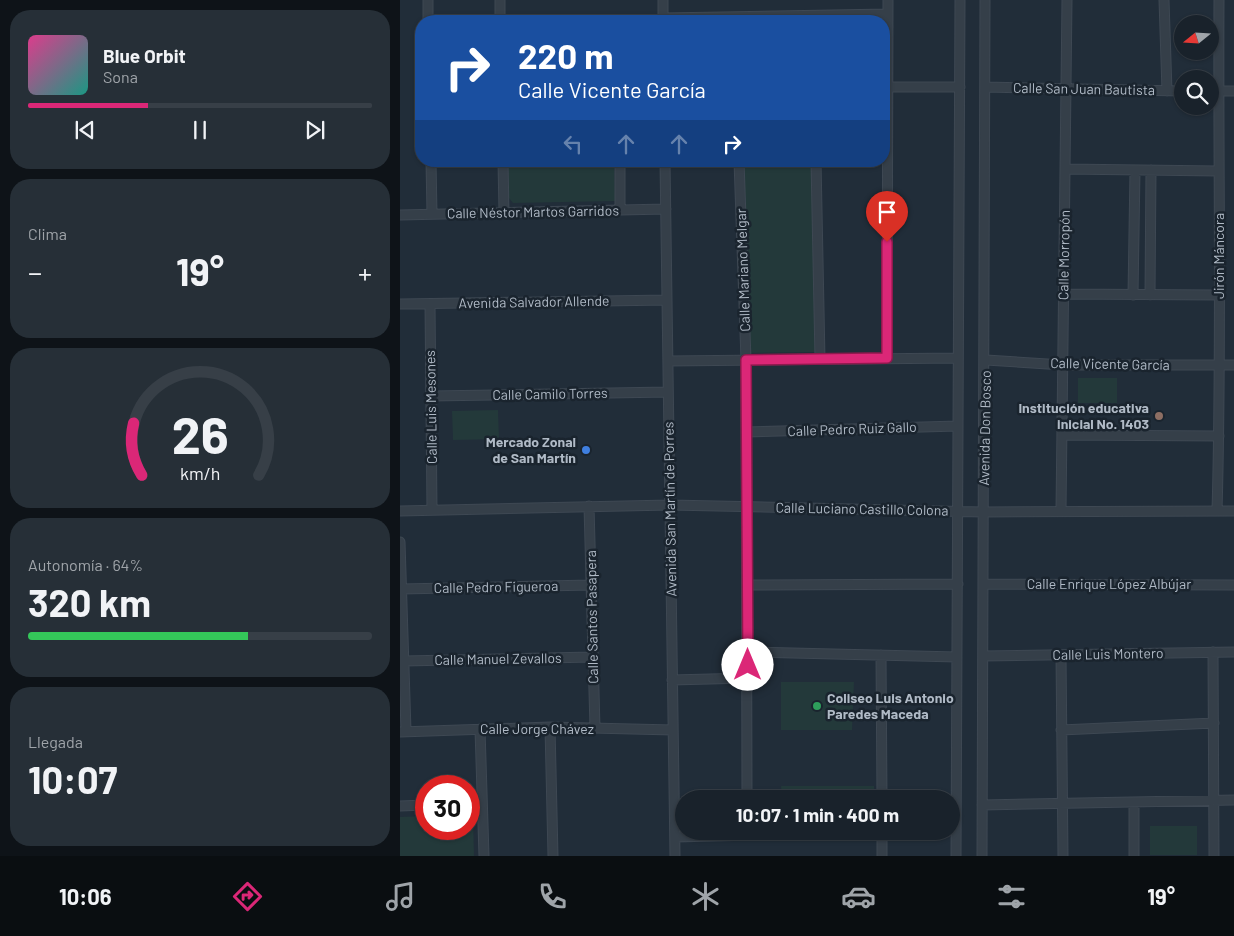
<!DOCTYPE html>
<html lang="es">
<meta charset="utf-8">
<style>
body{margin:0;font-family:Barlow,sans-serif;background:#262f37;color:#f1f3f6;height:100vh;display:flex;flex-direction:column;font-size:19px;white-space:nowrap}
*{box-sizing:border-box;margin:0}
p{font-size:16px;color:#9fa4a9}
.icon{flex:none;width:28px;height:28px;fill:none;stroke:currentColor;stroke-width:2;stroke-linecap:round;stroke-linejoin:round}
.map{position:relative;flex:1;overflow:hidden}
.drawer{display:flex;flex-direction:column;gap:10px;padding:10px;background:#0e1318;width:400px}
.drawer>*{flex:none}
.guide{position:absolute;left:15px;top:15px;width:475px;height:152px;border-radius:20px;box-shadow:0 1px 4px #0004,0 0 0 1px #373f47;background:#1a4fa0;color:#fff;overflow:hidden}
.needle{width:32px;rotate:252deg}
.controls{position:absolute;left:774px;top:15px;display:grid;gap:10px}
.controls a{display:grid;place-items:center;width:45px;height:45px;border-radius:50%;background:#19222b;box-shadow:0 1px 4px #0004,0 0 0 1px #373f47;font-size:25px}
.speed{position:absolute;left:15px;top:775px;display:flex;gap:10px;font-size:25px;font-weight:700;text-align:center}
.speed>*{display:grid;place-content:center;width:65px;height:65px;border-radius:50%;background:#19222b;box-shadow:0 1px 4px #0004,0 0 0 1px #373f47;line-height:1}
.speed .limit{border:8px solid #d22;background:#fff;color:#111}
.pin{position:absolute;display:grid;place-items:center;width:42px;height:42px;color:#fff;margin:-51px -21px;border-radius:50% 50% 50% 0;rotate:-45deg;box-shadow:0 0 5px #0007}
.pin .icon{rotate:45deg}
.me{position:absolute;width:55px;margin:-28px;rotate:0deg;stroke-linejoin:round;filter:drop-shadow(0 0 4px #0008)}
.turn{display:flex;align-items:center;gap:18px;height:105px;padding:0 20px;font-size:22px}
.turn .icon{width:65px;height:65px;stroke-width:2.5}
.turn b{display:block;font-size:35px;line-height:42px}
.lanes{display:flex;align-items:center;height:48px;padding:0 20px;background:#0003;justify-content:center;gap:25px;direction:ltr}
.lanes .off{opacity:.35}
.big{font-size:38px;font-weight:700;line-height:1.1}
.drawer .tile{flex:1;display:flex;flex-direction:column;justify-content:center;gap:8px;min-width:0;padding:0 18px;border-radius:20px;background:#262f37}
.drawer .dial{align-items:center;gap:0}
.dial svg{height:130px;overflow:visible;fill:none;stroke:#373f47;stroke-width:7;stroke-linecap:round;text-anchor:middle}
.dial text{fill:#f1f3f6;stroke:none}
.song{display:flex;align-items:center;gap:15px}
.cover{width:60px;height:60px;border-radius:8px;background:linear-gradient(135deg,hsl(330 70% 55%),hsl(170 70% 35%))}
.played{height:5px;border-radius:2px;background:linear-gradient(90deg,#db2777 35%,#373f47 35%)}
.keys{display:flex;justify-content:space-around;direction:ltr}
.heat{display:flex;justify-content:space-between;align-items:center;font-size:28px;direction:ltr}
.charge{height:8px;border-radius:4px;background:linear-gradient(90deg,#34c759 64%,#373f47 0)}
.trip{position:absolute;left:275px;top:790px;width:285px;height:50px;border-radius:25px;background:#19222b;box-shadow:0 1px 4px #0004,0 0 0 1px #373f47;font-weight:700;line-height:50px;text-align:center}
.tab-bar{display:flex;height:80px;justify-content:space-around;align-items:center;background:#0a0e11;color:#9fa4a9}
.tab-bar .icon{width:35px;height:35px}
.tab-bar .selected{color:#db2777}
.tab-bar b{font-size:22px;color:#f1f3f6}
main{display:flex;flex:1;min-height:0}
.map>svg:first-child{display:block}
.green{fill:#23393a}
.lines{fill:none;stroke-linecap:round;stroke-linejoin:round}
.minor-casing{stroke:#3e4853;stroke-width:11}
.minor{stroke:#353f49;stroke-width:9}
.route-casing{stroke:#8e194d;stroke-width:12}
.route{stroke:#db2777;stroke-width:9}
.education-dot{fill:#8d6e63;stroke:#1a242e;stroke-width:2}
.shop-dot{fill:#3f7fe0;stroke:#1a242e;stroke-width:2}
.leisure-dot{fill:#2e9e5b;stroke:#1a242e;stroke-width:2}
.labels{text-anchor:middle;stroke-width:5;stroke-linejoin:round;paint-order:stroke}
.street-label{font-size:14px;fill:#b0bac6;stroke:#1a242e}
.poi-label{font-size:14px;font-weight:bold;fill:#b0bac6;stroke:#1a242e;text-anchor:end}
</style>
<main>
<section class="drawer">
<div class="tile">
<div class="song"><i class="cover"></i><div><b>Blue Orbit</b><p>Sona</p></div></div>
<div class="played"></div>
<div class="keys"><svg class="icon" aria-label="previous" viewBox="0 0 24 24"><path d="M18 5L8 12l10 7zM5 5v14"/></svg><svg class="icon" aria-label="pause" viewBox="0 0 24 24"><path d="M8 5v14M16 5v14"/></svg><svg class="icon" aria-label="next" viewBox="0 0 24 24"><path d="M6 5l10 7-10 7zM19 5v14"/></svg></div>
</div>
<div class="tile"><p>Clima</p>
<div class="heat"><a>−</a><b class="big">19°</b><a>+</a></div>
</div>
<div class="tile dial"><svg viewBox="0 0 100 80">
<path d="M14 69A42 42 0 1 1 86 69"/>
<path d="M14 69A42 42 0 0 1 9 37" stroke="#db2777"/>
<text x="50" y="56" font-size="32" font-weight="700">26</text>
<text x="50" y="72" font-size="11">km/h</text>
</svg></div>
<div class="tile"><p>Autonomía · 64%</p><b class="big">320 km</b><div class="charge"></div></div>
<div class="tile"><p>Llegada</p><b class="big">10:07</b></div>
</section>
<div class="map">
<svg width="834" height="856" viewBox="0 0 834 856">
<rect width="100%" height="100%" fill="#212d39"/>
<!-- green -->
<path class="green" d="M 156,14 L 157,21 L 130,21 L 129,15 Z
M 108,161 L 214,161 L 215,201 L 113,203 L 109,198 Z
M 344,161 L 413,161 L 418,352 L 350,353 Z
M 678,378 L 717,378 L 717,403 L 678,403 Z
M 98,410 L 99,439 L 53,440 L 52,411 Z
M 381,682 L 454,682 L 452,730 L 381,730 Z
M 381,786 L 474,786 L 474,799 L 382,799 Z
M 69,815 L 73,815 L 74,856 L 0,856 L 0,817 L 26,816 L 26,829 L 69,829 Z
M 750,826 L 797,826 L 797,855 L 750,855 Z"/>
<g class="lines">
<!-- minor casing -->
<g class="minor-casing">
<path id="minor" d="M 28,0 L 28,21
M 100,0 L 100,21
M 263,0 L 263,21
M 764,0 L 767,91
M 263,18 L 488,14
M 484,87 L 560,87
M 585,87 L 782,91
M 810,91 L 834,91
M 31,161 L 32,214
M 103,161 L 104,213
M 220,161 L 220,210
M 265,161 L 275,856
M 339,161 L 346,360 L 347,799
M 416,161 L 420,359
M 665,169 L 818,171
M 0,215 L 266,209
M 663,294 L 818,295
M 733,295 L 735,170
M 750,295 L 751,170
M 0,304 L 267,300
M 30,304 L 32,510
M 487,357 L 488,0
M 586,360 L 663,365 L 834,365
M 268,361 L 558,358
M 31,396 L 268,392
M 347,432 L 558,426
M 662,435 L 819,436
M 189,506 L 195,728
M 0,511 L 270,505 L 583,512 L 834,511
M 661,511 L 667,0
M 817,511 C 822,341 818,170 819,0
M 0,542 L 6,731
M 583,584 L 834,585
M 348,585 L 558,584
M 1,589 L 191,585
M 348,652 L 557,657
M 813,652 L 814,856
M 481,655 L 482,799
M 661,655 L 663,856
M 583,656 L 834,652
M 4,661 L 193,657
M 272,680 L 348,678
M 150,727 L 153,856
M 80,729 L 84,856
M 661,730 L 814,723
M 0,732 L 150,727 L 273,730
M 734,802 L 734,856
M 69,804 L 82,804
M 582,805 L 834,800
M 0,806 L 26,805
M 482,831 L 482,856
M 275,837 L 482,832
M 556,856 L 560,0
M 582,856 L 585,0"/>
</g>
<!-- minor -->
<use href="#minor" class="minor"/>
</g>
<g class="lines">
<!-- route casing -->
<g class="route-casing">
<path id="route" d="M 348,665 L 346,360 L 487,358 L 487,242"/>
</g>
<!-- route -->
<use href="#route" class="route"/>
</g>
<!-- markers -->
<circle class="education-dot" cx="759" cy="416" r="5"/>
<circle class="shop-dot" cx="186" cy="450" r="5"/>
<circle class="leisure-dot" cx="417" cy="706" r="5"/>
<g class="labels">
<!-- street labels -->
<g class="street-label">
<text transform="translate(684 89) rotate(1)" y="5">Calle San Juan Bautista</text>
<text transform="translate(133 212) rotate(-1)" y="5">Calle Néstor Martos Garridos</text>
<text transform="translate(664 255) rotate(-89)" y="5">Calle Morropón</text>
<text transform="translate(819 256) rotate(-90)" y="5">Jirón Máncora</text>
<text transform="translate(343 270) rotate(-92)" y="5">Calle Mariano Melgar</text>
<text transform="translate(134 302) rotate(-1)" y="5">Avenida Salvador Allende</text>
<text transform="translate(710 364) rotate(1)" y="5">Calle Vicente García</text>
<text transform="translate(150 394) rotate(-1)" y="5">Calle Camilo Torres</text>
<text transform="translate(31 407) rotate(-91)" y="5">Calle Luis Mesones</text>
<text transform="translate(585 428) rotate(-89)" y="5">Avenida Don Bosco</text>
<text transform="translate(452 429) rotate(-2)" y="5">Calle Pedro Ruiz Gallo</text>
<text transform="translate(270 509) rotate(-91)" y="5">Avenida San Martín de Porres</text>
<text transform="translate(462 509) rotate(1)" y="5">Calle Luciano Castillo Colona</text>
<text x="709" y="589">Calle Enrique López Albújar</text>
<text transform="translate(96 587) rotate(-1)" y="5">Calle Pedro Figueroa</text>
<text transform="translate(192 617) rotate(-91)" y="5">Calle Santos Pasapera</text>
<text transform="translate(708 654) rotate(-1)" y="5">Calle Luis Montero</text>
<text transform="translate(98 659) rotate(-1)" y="5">Calle Manuel Zevallos</text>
<text x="137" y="734">Calle Jorge Chávez</text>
</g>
<!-- poi labels -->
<g class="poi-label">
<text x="749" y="413">Institución educativa<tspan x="749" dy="16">inicial No. 1403</tspan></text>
<text x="176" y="447">Mercado Zonal<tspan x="176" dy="16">de San Martín</tspan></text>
<text x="427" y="703" text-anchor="start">Coliseo Luis Antonio<tspan x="427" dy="16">Paredes Maceda</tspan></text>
</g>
</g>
</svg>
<div class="controls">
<a><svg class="needle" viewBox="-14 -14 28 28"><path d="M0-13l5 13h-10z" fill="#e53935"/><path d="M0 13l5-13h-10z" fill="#9fa4a9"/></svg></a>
<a><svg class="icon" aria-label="search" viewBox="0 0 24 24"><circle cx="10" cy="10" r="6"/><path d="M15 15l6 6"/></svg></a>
</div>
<div class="speed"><div class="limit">30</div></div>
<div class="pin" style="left:487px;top:242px;background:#d93025"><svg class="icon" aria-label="arrive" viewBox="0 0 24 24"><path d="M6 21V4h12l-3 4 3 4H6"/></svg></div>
<svg class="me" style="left:348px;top:665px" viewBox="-20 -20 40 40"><circle r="19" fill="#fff"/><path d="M0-13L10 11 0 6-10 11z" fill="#db2777"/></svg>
<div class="trip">10:07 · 1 min · 400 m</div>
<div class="guide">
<div class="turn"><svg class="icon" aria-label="right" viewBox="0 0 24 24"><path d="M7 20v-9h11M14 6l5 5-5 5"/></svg><div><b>220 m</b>Calle Vicente García</div></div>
<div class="lanes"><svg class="icon off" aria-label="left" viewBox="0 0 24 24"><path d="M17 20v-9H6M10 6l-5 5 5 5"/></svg><svg class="icon off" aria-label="ahead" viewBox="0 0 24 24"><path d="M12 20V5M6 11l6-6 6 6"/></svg><svg class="icon off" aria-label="ahead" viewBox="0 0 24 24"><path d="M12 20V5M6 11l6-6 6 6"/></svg><svg class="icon" aria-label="right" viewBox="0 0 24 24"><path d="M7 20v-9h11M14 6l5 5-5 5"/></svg></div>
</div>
</div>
</main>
<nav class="tab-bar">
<b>10:06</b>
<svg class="icon selected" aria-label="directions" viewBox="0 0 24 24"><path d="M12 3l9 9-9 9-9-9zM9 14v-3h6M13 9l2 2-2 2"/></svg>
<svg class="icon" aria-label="music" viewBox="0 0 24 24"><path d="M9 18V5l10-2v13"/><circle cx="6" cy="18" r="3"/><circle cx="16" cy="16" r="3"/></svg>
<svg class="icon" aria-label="phone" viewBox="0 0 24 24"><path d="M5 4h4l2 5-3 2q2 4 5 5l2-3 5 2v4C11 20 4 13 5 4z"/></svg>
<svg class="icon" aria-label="climate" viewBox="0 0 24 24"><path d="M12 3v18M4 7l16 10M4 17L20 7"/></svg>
<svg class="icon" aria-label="car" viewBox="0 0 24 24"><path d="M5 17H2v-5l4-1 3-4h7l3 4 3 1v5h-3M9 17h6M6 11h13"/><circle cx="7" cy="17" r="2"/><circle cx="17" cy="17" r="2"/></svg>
<svg class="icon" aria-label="filters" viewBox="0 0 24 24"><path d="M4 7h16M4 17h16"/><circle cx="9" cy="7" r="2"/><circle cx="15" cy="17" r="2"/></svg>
<b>19°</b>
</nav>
